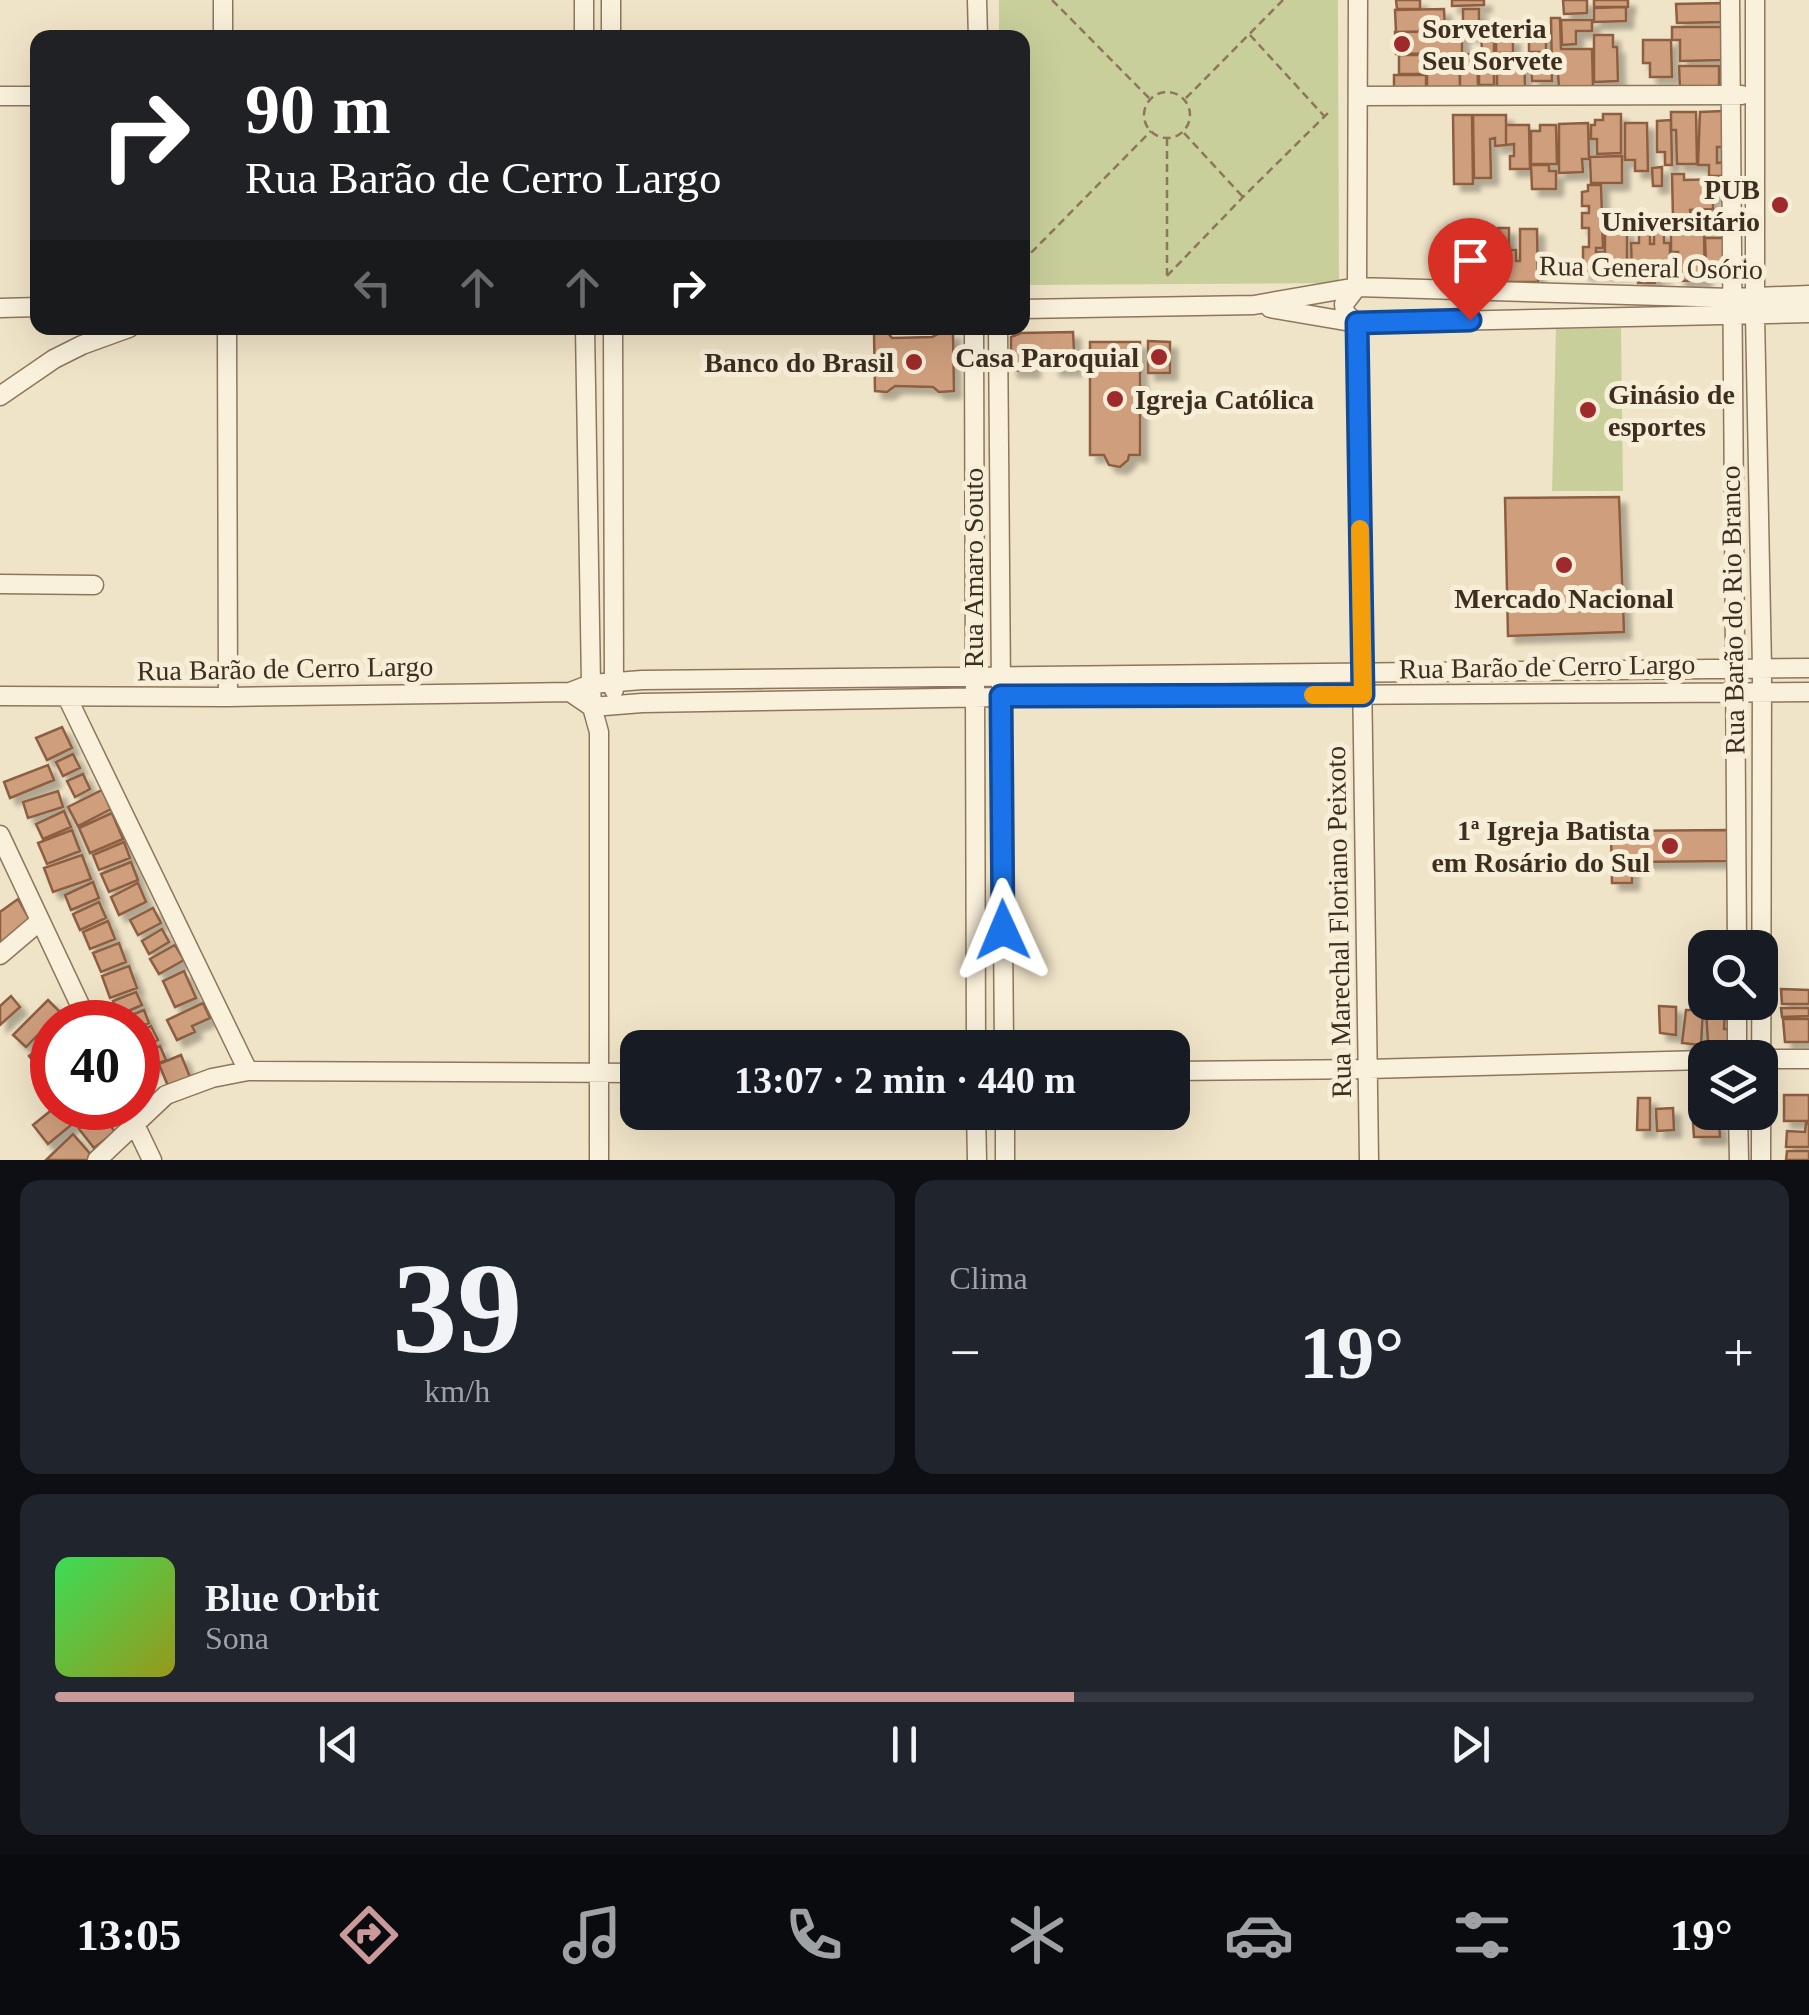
<!DOCTYPE html>
<html lang="pt">
<meta charset="utf-8">
<style>
body{margin:0;font-family:"Times New Roman",serif;background:#20242c;color:#f1f3f6;height:100vh;display:flex;flex-direction:column;font-size:38px;white-space:nowrap}
*{box-sizing:border-box;margin:0}
p{font-size:32px;color:#9ea1a6}
.icon{flex:none;width:55px;height:55px;fill:none;stroke:currentColor;stroke-width:2;stroke-linecap:round;stroke-linejoin:round}
.map{position:relative;height:1160px;overflow:hidden}
.sheet{display:flex;flex-direction:column;gap:20px;padding:20px;background:#0d0f14;flex:1}
.sheet>*{flex:none}
.top-card{position:absolute;left:30px;top:30px;width:1000px;height:305px;border-radius:20px;box-shadow:0 10px 40px #0002;background:#202124;color:#fff;overflow:hidden}
.tools{position:absolute;left:1688px;top:930px;display:grid;gap:20px}
.tools a{display:grid;place-items:center;width:90px;height:90px;border-radius:20px;background:#171b24;box-shadow:0 10px 40px #0002;font-size:50px}
.speed{position:absolute;left:30px;top:1000px;display:flex;gap:20px;font-size:50px;font-weight:700;text-align:center}
.speed>*{display:grid;place-content:center;width:130px;height:130px;border-radius:50%;background:#171b24;box-shadow:0 10px 40px #0002;line-height:1}
.speed .limit{border:15px solid #d22;background:#fff;color:#111}
.pin{position:absolute;display:grid;place-items:center;width:85px;height:85px;color:#fff;margin:-102px -42px;border-radius:50% 50% 50% 0;rotate:-45deg;box-shadow:0 0 10px #0007}
.pin .icon{rotate:45deg}
.me{position:absolute;width:110px;margin:-55px;rotate:359deg;stroke-linejoin:round;filter:drop-shadow(0 0 8px #0008)}
.turn{display:flex;align-items:center;gap:35px;height:210px;padding:0 50px;font-size:45px}
.turn .icon{width:130px;height:130px;stroke-width:2.5}
.turn b{display:block;font-size:70px;line-height:85px}
.lanes{display:flex;align-items:center;height:95px;padding:0 50px;background:#0003;justify-content:center;gap:50px;direction:ltr}
.lanes .off{opacity:.35}
.big{font-size:75px;font-weight:600;line-height:1.1}
.sheet .card{flex:1;display:flex;flex-direction:column;justify-content:center;gap:15px;min-width:0;padding:0 35px;border-radius:20px;background:#20242c}
.sheet .dial{align-items:center;gap:0}
.dial b{font-size:130px;line-height:1}
.song{display:flex;align-items:center;gap:30px}
.cover{width:120px;height:120px;border-radius:15px;background:linear-gradient(135deg,hsl(130 70% 55%),hsl(60 70% 35%))}
.played{height:10px;border-radius:5px;background:linear-gradient(90deg,#cc999b 60%,#363941 60%)}
.keys{display:flex;justify-content:space-around;direction:ltr}
.heat{display:flex;justify-content:space-between;align-items:center;font-size:55px;direction:ltr}
.sheet .tiles{flex:1;display:grid;gap:20px;grid-template-columns:1fr 1fr}
.card:last-child{grid-column:span 2}
.trip{position:absolute;left:620px;top:1030px;width:570px;height:100px;border-radius:20px;background:#171b24;box-shadow:0 10px 40px #0002;font-weight:600;line-height:100px;text-align:center}
.tab-bar{display:flex;height:160px;justify-content:space-around;align-items:center;background:#090b0e;color:#9ea1a6}
.tab-bar .icon{width:70px;height:70px}
.tab-bar .selected{color:#cc999b}
.tab-bar b{font-size:45px;color:#f1f3f6}
.map>svg:first-child{display:block}
.green{fill:#c9cf9b}
.building{fill:#cf9f7d;stroke:#8d5f41;stroke-width:2.5;filter:url(#shadow)}
.lines{fill:none;stroke-linecap:round;stroke-linejoin:round}
.minor-casing{stroke:#8d765c;stroke-width:21}
.path{stroke:#8d765c;stroke-width:2.5;stroke-dasharray:8 5;stroke-linecap:butt}
.minor{stroke:#faf1dc;stroke-width:18}
.route-casing{stroke:#114b97;stroke-width:25}
.route{stroke:#1a73e8;stroke-width:18}
.slow{stroke:#f59e0b;stroke-width:18}
.poi-dot{fill:#9e2a2b;stroke:#f7eed8;stroke-width:4}
.labels{text-anchor:middle;stroke-width:10;stroke-linejoin:round;paint-order:stroke}
.poi-label{font-size:28px;font-weight:bold;fill:#3d2e20;stroke:#f7eed8;text-anchor:end}
.street-label{font-size:28px;fill:#3d2e20;stroke:#f7eed8}
</style>
<div class="map">
<svg width="1809" height="1160" viewBox="0 0 1809 1160">
<defs>
<filter id="shadow"><feDropShadow dx="7" dy="7" stdDeviation="2.5" flood-color="#0004"/></filter>
</defs>
<rect width="100%" height="100%" fill="#f0e4c8"/>
<!-- green -->
<path class="green" d="M 999,0 L 1338,0 L 1339,283 L 1023,285 L 1022,38 L 999,37 Z
M 1621,328 L 1623,491 L 1552,491 L 1556,329 Z"/>
<!-- building -->
<path class="building" d="M 1396,0 L 1420,0 L 1420,9 L 1397,9 Z
M 1452,0 L 1484,0 L 1484,5 L 1452,6 Z
M 1563,0 L 1587,0 L 1587,13 L 1564,14 Z
M 1594,0 L 1628,0 L 1628,7 L 1594,7 Z
M 1724,3 L 1724,22 L 1677,23 L 1676,4 Z
M 1626,7 L 1626,21 L 1594,22 L 1594,8 Z
M 1444,9 L 1445,31 L 1396,32 L 1395,10 Z
M 1463,9 L 1479,9 L 1479,34 L 1463,34 Z
M 1551,18 L 1560,18 L 1561,49 L 1592,49 L 1593,87 L 1559,88 L 1558,74 L 1552,74 Z
M 1561,20 L 1592,20 L 1592,31 L 1576,31 L 1576,44 L 1562,45 Z
M 1481,23 L 1494,23 L 1494,53 L 1482,54 Z
M 1672,27 L 1724,27 L 1724,60 L 1680,61 L 1680,40 L 1672,40 Z
M 1462,31 L 1462,53 L 1396,54 L 1395,32 Z
M 1546,31 L 1546,52 L 1529,52 L 1529,32 Z
M 1594,35 L 1613,35 L 1613,47 L 1617,47 L 1618,81 L 1594,82 Z
M 1513,37 L 1513,53 L 1496,53 L 1496,38 Z
M 1643,40 L 1671,40 L 1672,77 L 1650,77 L 1650,63 L 1643,63 Z
M 1531,53 L 1551,53 L 1552,81 L 1532,81 Z
M 1427,54 L 1459,54 L 1460,87 L 1427,88 Z
M 1460,54 L 1477,54 L 1478,87 L 1460,87 Z
M 1399,55 L 1426,55 L 1426,74 L 1399,74 Z
M 1479,55 L 1494,55 L 1494,85 L 1479,85 Z
M 1524,57 L 1525,86 L 1497,87 L 1497,58 Z
M 1679,66 L 1719,66 L 1719,87 L 1680,88 Z
M 1394,75 L 1426,75 L 1426,88 L 1394,89 Z
M 1723,111 L 1724,147 L 1717,147 L 1717,163 L 1725,162 L 1726,176 L 1709,176 L 1709,165 L 1698,165 L 1700,112 Z
M 1671,112 L 1696,112 L 1697,164 L 1677,164 L 1676,130 L 1671,130 Z
M 1603,114 L 1621,114 L 1621,153 L 1597,154 L 1597,139 L 1591,139 L 1591,125 L 1595,125 L 1595,120 L 1603,120 Z
M 1453,115 L 1472,115 L 1473,184 L 1454,184 Z
M 1473,115 L 1506,115 L 1506,145 L 1495,146 L 1495,138 L 1490,139 L 1491,178 L 1474,178 Z
M 1671,120 L 1672,165 L 1665,165 L 1665,152 L 1657,152 L 1657,121 Z
M 1588,123 L 1589,159 L 1582,159 L 1583,172 L 1559,173 L 1559,124 Z
M 1625,123 L 1647,123 L 1648,171 L 1635,171 L 1635,160 L 1625,160 Z
M 1506,125 L 1529,125 L 1530,169 L 1510,169 L 1510,156 L 1514,156 L 1514,144 L 1506,145 Z
M 1540,125 L 1556,125 L 1557,164 L 1531,164 L 1531,131 L 1540,131 Z
M 1622,156 L 1622,183 L 1591,183 L 1590,157 Z
M 1531,165 L 1549,165 L 1549,171 L 1556,171 L 1556,189 L 1532,189 Z
M 1662,167 L 1662,186 L 1653,186 L 1652,168 Z
M 1672,174 L 1684,174 L 1684,180 L 1725,179 L 1725,194 L 1713,195 L 1713,209 L 1690,210 L 1691,218 L 1673,218 Z
M 1588,185 L 1601,185 L 1603,248 L 1596,248 L 1596,252 L 1604,252 L 1604,272 L 1583,273 L 1583,247 L 1589,247 L 1589,228 L 1582,228 L 1582,213 L 1589,213 L 1589,206 L 1582,206 L 1582,192 L 1588,191 Z
M 1725,218 L 1725,232 L 1689,233 L 1689,219 Z
M 1498,228 L 1509,228 L 1509,250 L 1516,250 L 1516,261 L 1520,261 L 1520,229 L 1537,229 L 1538,282 L 1497,282 Z
M 1627,229 L 1627,272 L 1605,273 L 1605,230 Z
M 1639,231 L 1650,231 L 1650,244 L 1654,244 L 1654,231 L 1664,231 L 1664,243 L 1670,243 L 1670,261 L 1663,261 L 1664,276 L 1655,276 L 1655,283 L 1638,283 L 1637,269 L 1632,269 L 1631,243 L 1639,243 Z
M 1671,234 L 1704,234 L 1705,280 L 1679,281 L 1678,252 L 1671,252 Z
M 1705,238 L 1726,238 L 1727,264 L 1706,265 Z
M 887,332 L 892,338 L 932,337 L 942,332 L 953,333 L 954,391 L 939,392 L 933,387 L 895,386 L 887,392 L 875,391 L 874,333 Z
M 1073,332 L 1075,369 L 1053,369 L 1053,353 L 1033,354 L 1033,371 L 1011,370 L 1011,337 L 1021,333 Z
M 1148,341 L 1170,342 L 1170,373 L 1148,373 Z
M 1090,342 L 1140,342 L 1140,455 L 1129,455 L 1128,460 L 1120,467 L 1109,465 L 1104,455 L 1090,455 Z
M 1619,497 L 1624,632 L 1508,636 L 1505,498 Z
M 62,727 L 72,748 L 47,760 L 36,738 Z
M 73,754 L 80,768 L 63,776 L 56,762 Z
M 48,765 L 54,780 L 10,798 L 4,782 Z
M 83,774 L 90,789 L 75,797 L 67,781 Z
M 102,790 L 111,809 L 78,826 L 68,807 Z
M 58,791 L 63,807 L 28,818 L 23,802 Z
M 64,811 L 71,827 L 43,839 L 36,824 Z
M 112,813 L 123,839 L 90,853 L 79,828 Z
M 72,830 L 80,851 L 47,864 L 38,843 Z
M 1729,830 L 1729,861 L 1632,862 L 1632,883 L 1612,883 L 1611,831 Z
M 124,842 L 130,858 L 99,870 L 93,855 Z
M 82,855 L 91,879 L 53,892 L 44,868 Z
M 131,862 L 138,880 L 109,892 L 101,874 Z
M 93,882 L 99,898 L 71,910 L 65,895 Z
M 138,883 L 146,902 L 119,915 L 111,897 Z
M 18,899 L 32,924 L 0,943 L 0,912 Z
M 99,902 L 106,918 L 80,930 L 73,914 Z
M 153,908 L 161,923 L 138,935 L 130,920 Z
M 108,921 L 115,939 L 90,949 L 83,932 Z
M 162,929 L 169,942 L 149,954 L 142,941 Z
M 119,943 L 126,962 L 101,972 L 93,953 Z
M 175,945 L 184,960 L 159,974 L 150,959 Z
M 129,966 L 137,988 L 110,998 L 102,976 Z
M 184,971 L 196,998 L 175,1007 L 163,981 Z
M 1781,989 L 1809,990 L 1809,1004 L 1782,1004 Z
M 136,992 L 142,1005 L 119,1015 L 113,1001 Z
M 11,996 L 20,1007 L 0,1025 L 0,1006 Z
M 48,1000 L 60,1012 L 26,1047 L 13,1035 Z
M 203,1003 L 210,1018 L 192,1026 L 195,1032 L 177,1040 L 167,1020 Z
M 1659,1006 L 1676,1007 L 1676,1035 L 1660,1033 Z
M 1781,1008 L 1809,1008 L 1809,1016 L 1782,1017 Z
M 144,1010 L 149,1023 L 138,1028 L 138,1022 L 123,1022 L 122,1019 Z
M 1686,1010 L 1703,1010 L 1701,1045 L 1682,1043 Z
M 1725,1010 L 1724,1029 L 1732,1030 L 1734,1043 L 1708,1042 L 1706,1012 Z
M 1783,1019 L 1809,1019 L 1809,1042 L 1785,1042 Z
M 151,1026 L 158,1040 L 138,1051 L 138,1033 Z
M 52,1037 L 52,1061 L 40,1070 L 29,1056 Z
M 160,1046 L 166,1060 L 142,1071 L 138,1056 Z
M 181,1055 L 190,1077 L 168,1086 L 159,1064 Z
M 1784,1095 L 1809,1095 L 1809,1121 L 1784,1121 Z
M 1638,1098 L 1650,1098 L 1650,1130 L 1637,1130 Z
M 54,1108 L 92,1108 L 48,1144 L 33,1125 Z
M 1673,1108 L 1674,1130 L 1657,1131 L 1656,1109 Z
M 101,1113 L 115,1132 L 94,1148 L 79,1129 Z
M 1693,1123 L 1719,1123 L 1720,1137 L 1694,1137 Z
M 1806,1123 L 1809,1124 L 1809,1147 L 1786,1147 L 1787,1131 L 1805,1132 Z
M 73,1134 L 92,1156 L 88,1160 L 46,1160 Z
M 1787,1151 L 1809,1151 L 1809,1160 L 1786,1160 Z"/>
<g class="lines">
<!-- minor casing -->
<g class="minor-casing">
<path id="minor" d="M 223,0 L 223,38
M 584,0 L 584,38
M 611,0 L 611,38
M 977,0 L 978,38
M 1358,0 L 1357,287 L 1344,304 L 1345,313 L 1357,323 L 1369,1160
M 1730,0 C 1731,316 1737,632 1737,948
M 1755,0 L 1755,315 L 1762,668 L 1761,1160
M 0,96 L 38,96
M 1358,96 L 1742,95
M 0,308 L 38,307
M 1270,308 L 1357,323 L 1809,313
M 1022,309 L 1254,305 L 1357,287 L 1731,298 L 1809,295
M 227,328 L 228,697
M 585,328 L 591,684 L 592,707 L 599,732 L 599,1160
M 613,328 L 614,690
M 974,328 L 976,1048
M 998,328 L 1004,1048
M 0,396 L 54,359 L 82,345 L 129,328
M 0,584 L 94,585
M 570,692 L 592,707 L 642,703 L 1001,697 L 1809,692
M 0,696 L 228,697 L 570,692 L 591,684 L 642,680 L 1809,668
M 67,697 L 248,1071
M 0,835 L 88,1022
M 0,955 L 40,921
M 1737,1058 L 1737,1002
M 1760,1059 L 1809,1059
M 1172,1071 L 1368,1069 L 1705,1060
M 127,1108 L 152,1160
M 976,1112 L 977,1160
M 1005,1112 L 1005,1160
M 1738,1112 L 1739,1160
M 97,1160 L 166,1095 L 212,1078 L 248,1071 L 638,1073"/>
</g>
<!-- path -->
<path class="path" d="M 1052,0 L 1149,98
M 1250,35 L 1325,117
M1144 115a23 23 0 1 1 46 0a23 23 0 1 1-46 0Z
M 1186,98 L 1283,0
M 1184,133 L 1243,197
M 1167,138 L 1167,275
M 1022,262 L 1151,131
M 1167,276 L 1243,197 L 1330,111"/>
<!-- minor -->
<use href="#minor" class="minor"/>
</g>
<g class="lines">
<!-- route casing -->
<g class="route-casing">
<path id="route" d="M 1003,930 L 1001,696 L 1363,695 L 1357,323 L 1470,320"/>
</g>
<!-- route -->
<use href="#route" class="route"/>
<!-- slow -->
<path class="slow" d="M 1313,695 L 1363,695 L 1360,529"/>
</g>
<!-- markers -->
<g class="poi-dot">
<circle cx="1402" cy="44" r="10"/>
<circle cx="1780" cy="205" r="10"/>
<circle cx="1159" cy="357" r="10"/>
<circle cx="914" cy="362" r="10"/>
<circle cx="1115" cy="399" r="10"/>
<circle cx="1588" cy="410" r="10"/>
<circle cx="1564" cy="565" r="10"/>
<circle cx="1670" cy="846" r="10"/>
</g>
<g class="labels">
<!-- poi labels -->
<g class="poi-label">
<text x="1422" y="38" text-anchor="start">Sorveteria<tspan x="1422" dy="32">Seu Sorvete</tspan></text>
<text x="1760" y="199">PUB<tspan x="1760" dy="32">Universitário</tspan></text>
<text x="1139" y="367">Casa Paroquial</text>
<text x="894" y="372">Banco do Brasil</text>
<text x="1608" y="404" text-anchor="start">Ginásio de<tspan x="1608" dy="32">esportes</tspan></text>
<text x="1135" y="409" text-anchor="start">Igreja Católica</text>
<text x="1564" y="608" text-anchor="middle">Mercado Nacional</text>
<text x="1650" y="840">1ª Igreja Batista<tspan x="1650" dy="32">em Rosário do Sul</tspan></text>
</g>
<!-- street labels -->
<g class="street-label">
<text transform="translate(1651 267) rotate(1)" y="10">Rua General Osório</text>
<text transform="translate(973 568) rotate(-90)" y="10">Rua Amaro Souto</text>
<text transform="translate(1732 610) rotate(-91)" y="10">Rua Barão do Rio Branco</text>
<text transform="translate(1547 666) rotate(-1)" y="10">Rua Barão de Cerro Largo</text>
<text transform="translate(285 668) rotate(-1)" y="10">Rua Barão de Cerro Largo</text>
<text transform="translate(1338 922) rotate(-91)" y="10">Rua Marechal Floriano Peixoto</text>
</g>
</g>
</svg>
<div class="tools">
<a><svg class="icon" aria-label="search" viewBox="0 0 24 24"><circle cx="10" cy="10" r="6"/><path d="M15 15l6 6"/></svg></a>
<a><svg class="icon" aria-label="layers" viewBox="0 0 24 24"><path d="M12 4l9 5-9 5-9-5zM3 14l9 5 9-5"/></svg></a>
</div>
<div class="speed"><div class="limit">40</div></div>
<div class="pin" style="left:1470px;top:320px;background:#d93025"><svg class="icon" aria-label="arrive" viewBox="0 0 24 24"><path d="M6 21V4h12l-3 4 3 4H6"/></svg></div>
<svg class="me" style="left:1003px;top:930px" viewBox="-20 -20 40 40"><path d="M0-17L14 15 0 8-14 15z" fill="#1a73e8" stroke="#fff" stroke-width="4"/></svg>
<div class="trip">13:07 · 2 min · 440 m</div>
<div class="top-card">
<div class="turn"><svg class="icon" aria-label="right" viewBox="0 0 24 24"><path d="M7 20v-9h11M14 6l5 5-5 5"/></svg><div><b>90 m</b>Rua Barão de Cerro Largo</div></div>
<div class="lanes"><svg class="icon off" aria-label="left" viewBox="0 0 24 24"><path d="M17 20v-9H6M10 6l-5 5 5 5"/></svg><svg class="icon off" aria-label="ahead" viewBox="0 0 24 24"><path d="M12 20V5M6 11l6-6 6 6"/></svg><svg class="icon off" aria-label="ahead" viewBox="0 0 24 24"><path d="M12 20V5M6 11l6-6 6 6"/></svg><svg class="icon" aria-label="right" viewBox="0 0 24 24"><path d="M7 20v-9h11M14 6l5 5-5 5"/></svg></div>
</div>
</div>
<section class="sheet">
<div class="tiles">
<div class="card dial"><b>39</b><p>km/h</p></div>
<div class="card"><p>Clima</p>
<div class="heat"><a>−</a><b class="big">19°</b><a>+</a></div>
</div>
<div class="card">
<div class="song"><i class="cover"></i><div><b>Blue Orbit</b><p>Sona</p></div></div>
<div class="played"></div>
<div class="keys"><svg class="icon" aria-label="previous" viewBox="0 0 24 24"><path d="M18 5L8 12l10 7zM5 5v14"/></svg><svg class="icon" aria-label="pause" viewBox="0 0 24 24"><path d="M8 5v14M16 5v14"/></svg><svg class="icon" aria-label="next" viewBox="0 0 24 24"><path d="M6 5l10 7-10 7zM19 5v14"/></svg></div>
</div>
</div>
</section>
<nav class="tab-bar">
<b>13:05</b>
<svg class="icon selected" aria-label="directions" viewBox="0 0 24 24"><path d="M12 3l9 9-9 9-9-9zM9 14v-3h6M13 9l2 2-2 2"/></svg>
<svg class="icon" aria-label="music" viewBox="0 0 24 24"><path d="M9 18V5l10-2v13"/><circle cx="6" cy="18" r="3"/><circle cx="16" cy="16" r="3"/></svg>
<svg class="icon" aria-label="phone" viewBox="0 0 24 24"><path d="M5 4h4l2 5-3 2q2 4 5 5l2-3 5 2v4C11 20 4 13 5 4z"/></svg>
<svg class="icon" aria-label="climate" viewBox="0 0 24 24"><path d="M12 3v18M4 7l16 10M4 17L20 7"/></svg>
<svg class="icon" aria-label="car" viewBox="0 0 24 24"><path d="M5 17H2v-5l4-1 3-4h7l3 4 3 1v5h-3M9 17h6M6 11h13"/><circle cx="7" cy="17" r="2"/><circle cx="17" cy="17" r="2"/></svg>
<svg class="icon" aria-label="filters" viewBox="0 0 24 24"><path d="M4 7h16M4 17h16"/><circle cx="9" cy="7" r="2"/><circle cx="15" cy="17" r="2"/></svg>
<b>19°</b>
</nav>
